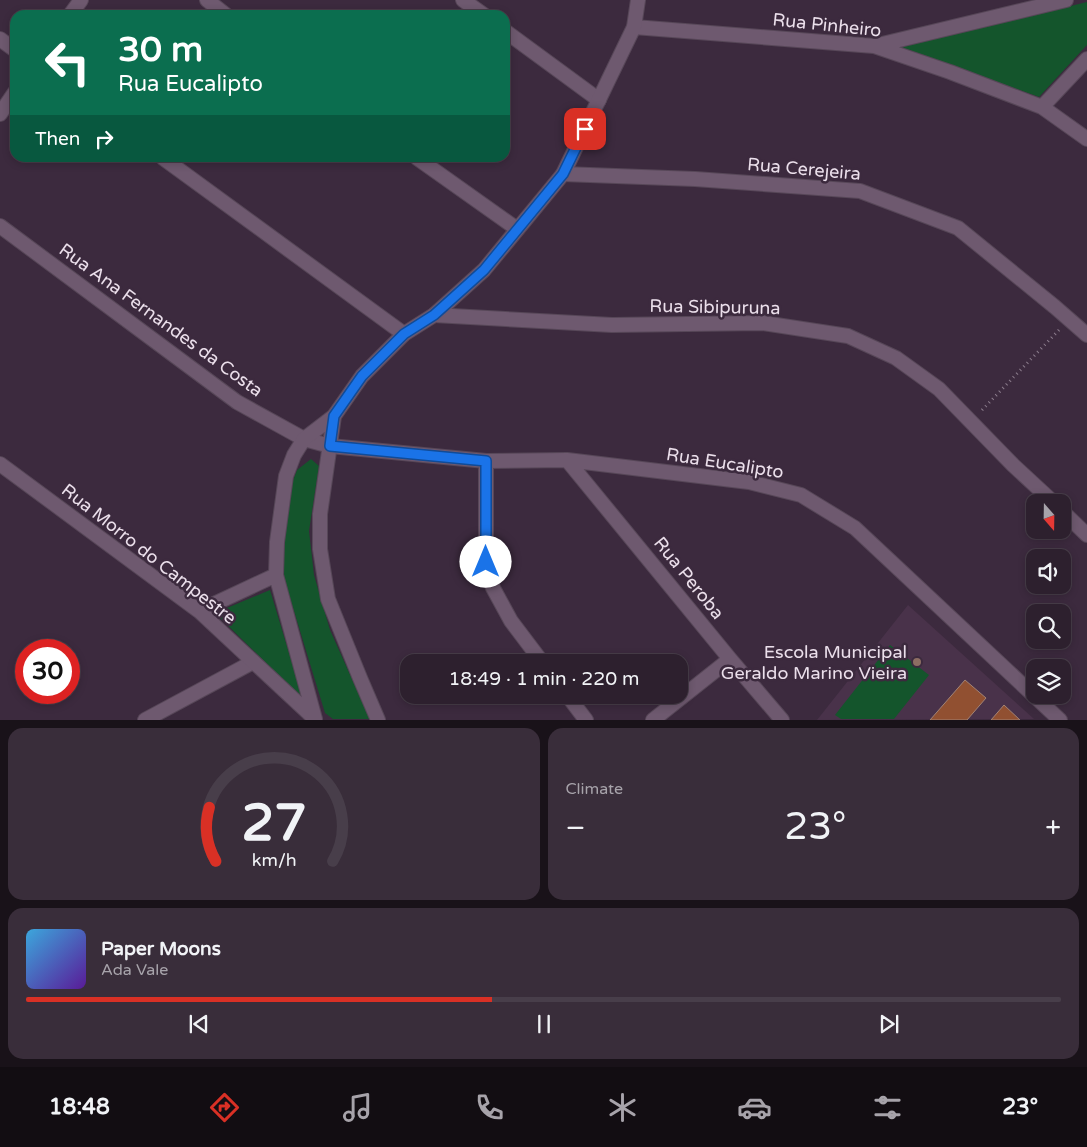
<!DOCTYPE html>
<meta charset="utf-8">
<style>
body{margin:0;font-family:"Varela Round",sans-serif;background:#392d3a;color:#f1f3f6;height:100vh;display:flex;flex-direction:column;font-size:19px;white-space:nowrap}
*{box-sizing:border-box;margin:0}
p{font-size:16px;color:#a7a3aa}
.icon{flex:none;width:28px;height:28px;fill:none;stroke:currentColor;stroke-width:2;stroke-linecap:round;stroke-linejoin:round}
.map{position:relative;height:720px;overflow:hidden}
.side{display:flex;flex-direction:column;gap:8px;padding:8px;background:#191219;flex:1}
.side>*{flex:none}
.top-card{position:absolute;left:10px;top:10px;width:500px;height:152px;border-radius:15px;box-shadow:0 2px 8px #0003,0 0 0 1px #483e4a;background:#0b6e4f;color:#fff;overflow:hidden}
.needle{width:32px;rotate:160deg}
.controls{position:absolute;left:1026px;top:494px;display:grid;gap:10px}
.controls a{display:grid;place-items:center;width:45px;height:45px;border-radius:10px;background:#2d202e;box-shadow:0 2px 8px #0003,0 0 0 1px #483e4a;font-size:25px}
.speed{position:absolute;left:15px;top:639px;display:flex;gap:10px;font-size:25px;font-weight:700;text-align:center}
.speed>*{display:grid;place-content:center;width:65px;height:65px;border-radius:50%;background:#2d202e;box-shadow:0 2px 8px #0003,0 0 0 1px #483e4a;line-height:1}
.speed .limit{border:8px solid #d22;background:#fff;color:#111}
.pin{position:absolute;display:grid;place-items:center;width:42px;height:42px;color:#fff;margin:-21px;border-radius:10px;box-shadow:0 2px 8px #0006}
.me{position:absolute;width:55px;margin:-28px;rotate:0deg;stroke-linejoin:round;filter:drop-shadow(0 0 4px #0008)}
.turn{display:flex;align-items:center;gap:18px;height:105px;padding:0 25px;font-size:22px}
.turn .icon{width:65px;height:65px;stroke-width:2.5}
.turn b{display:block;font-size:35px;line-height:42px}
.then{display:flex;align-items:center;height:48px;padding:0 25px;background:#0003;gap:10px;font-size:19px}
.big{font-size:38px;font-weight:600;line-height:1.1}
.side .widget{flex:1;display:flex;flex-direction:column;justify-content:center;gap:8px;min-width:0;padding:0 18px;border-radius:15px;background:#392d3a}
.side .dial{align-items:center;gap:0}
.dial svg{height:130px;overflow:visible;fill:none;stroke:#483e4a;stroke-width:7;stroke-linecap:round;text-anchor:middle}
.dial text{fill:#f1f3f6;stroke:none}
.song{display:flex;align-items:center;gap:15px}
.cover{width:60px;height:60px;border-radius:8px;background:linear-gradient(135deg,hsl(200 70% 55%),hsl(270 70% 35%))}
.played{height:5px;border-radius:2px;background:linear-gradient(90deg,#d93025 45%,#483e4a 45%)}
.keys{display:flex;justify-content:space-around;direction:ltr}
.heat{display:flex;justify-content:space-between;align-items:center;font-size:28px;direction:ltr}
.side .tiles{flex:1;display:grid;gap:8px;grid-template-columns:1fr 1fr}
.widget:last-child{grid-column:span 2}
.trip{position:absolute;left:400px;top:654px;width:288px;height:50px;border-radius:15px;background:#2d202e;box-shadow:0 2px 8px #0003,0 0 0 1px #483e4a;font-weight:600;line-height:50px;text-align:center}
.dock{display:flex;height:80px;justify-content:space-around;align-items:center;background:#120d12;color:#a7a3aa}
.dock .icon{width:35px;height:35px}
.dock .on{color:#d93025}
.dock b{font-size:22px;color:#f1f3f6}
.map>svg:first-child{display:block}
.built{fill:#49324a}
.green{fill:#14552c}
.building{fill:#915031;stroke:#a28375}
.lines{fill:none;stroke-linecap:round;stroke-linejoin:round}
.minor-casing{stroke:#574758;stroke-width:16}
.tertiary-casing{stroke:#574758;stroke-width:16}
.path{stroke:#8c7d8d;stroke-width:3;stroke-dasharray:1 4;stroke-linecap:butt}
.minor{stroke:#6e596f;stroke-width:14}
.tertiary{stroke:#6e596f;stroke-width:14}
.route-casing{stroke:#114b97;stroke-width:12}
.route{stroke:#1a73e8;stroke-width:9}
.education-dot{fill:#8d6e63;stroke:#3c2a3e;stroke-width:2}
.labels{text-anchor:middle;stroke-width:5;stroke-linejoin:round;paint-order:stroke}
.street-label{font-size:18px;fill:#ebdfeb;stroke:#3c2a3e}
.poi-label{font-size:18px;fill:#ebdfeb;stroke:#3c2a3e;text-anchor:end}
</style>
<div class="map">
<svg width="1087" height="720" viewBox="0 0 1087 720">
<rect width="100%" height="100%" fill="#3c2a3e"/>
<!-- built -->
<path class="built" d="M 908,605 L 1034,719 L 817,720 Z"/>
<!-- green -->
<path class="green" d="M 1087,2 L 1087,45 L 1039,97 L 901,47 Z
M 311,459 L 319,466 L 309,531 L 314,575 L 330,630 L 370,719 L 333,719 L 325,713 L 283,575 L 283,532 L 290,488 L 297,470 Z
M 270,590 L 303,699 L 215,613 Z
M 890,645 L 929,675 L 894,719 L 841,719 L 835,715 Z"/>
<!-- building -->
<path class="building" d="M 965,680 L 986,698 L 967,720 L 930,720 Z
M 1004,705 L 1020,720 L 991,720 Z"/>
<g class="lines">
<!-- minor casing -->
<g class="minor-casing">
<path id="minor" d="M 207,0 L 226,15
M 463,0 L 484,15
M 70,15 L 81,0
M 634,27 L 874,46 L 950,72 L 1042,107 L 1087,139
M 505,31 L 599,100
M 0,39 L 15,50
M 874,46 L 1066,0
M 1042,107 L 1087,59
M 0,114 L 15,92
M 163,158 L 404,334
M 417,158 L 517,229
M 563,174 L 695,179 L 860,191 L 958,228 L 1055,307 L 1087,335
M 0,226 L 237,402 L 304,439 L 330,446 L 486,461 L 567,460 L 749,482 L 801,495 L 855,528 L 1060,720
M 434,315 L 612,325 L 763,323 L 848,336 L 896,358 L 939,389 L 1013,465 L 1053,502
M 567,460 L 730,659 L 782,720
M 486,461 L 486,563 L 493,588 L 511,621 L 542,662
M 1062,511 L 1087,535
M 567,695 L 586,720
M 145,720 L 253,662
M 653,720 L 730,659"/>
</g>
<!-- tertiary casing -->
<g class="tertiary-casing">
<path id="tertiary" d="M 334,416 L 320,514 L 320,549 L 328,599 L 360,678 L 378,720
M 0,464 L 199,611 L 315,719
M 199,611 L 276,575
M 315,719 L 276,575 L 277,542 L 286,476 L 294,455 L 304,439 L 334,416 L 362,376 L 404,334 L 434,315 L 484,270 L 563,174 L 634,27 L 638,0"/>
</g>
<!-- path -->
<path class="path" d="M 982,410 L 1059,330"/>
<!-- minor -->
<use href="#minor" class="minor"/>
<!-- tertiary -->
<use href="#tertiary" class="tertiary"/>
</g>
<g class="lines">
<!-- route casing -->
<g class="route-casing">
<path id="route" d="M 486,562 L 486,461 L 330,446 L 334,416 L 362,376 L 404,334 L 434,315 L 484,270 L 563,174 L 585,129"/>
</g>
<!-- route -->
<use href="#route" class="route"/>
</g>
<!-- markers -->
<circle class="education-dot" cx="917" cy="662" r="5"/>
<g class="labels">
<!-- street labels -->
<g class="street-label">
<text transform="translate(827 25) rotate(6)" y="6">Rua Pinheiro</text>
<text transform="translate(804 169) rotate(5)" y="6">Rua Cerejeira</text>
<text transform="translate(715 307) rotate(1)" y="6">Rua Sibipuruna</text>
<text transform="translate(161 320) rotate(36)" y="6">Rua Ana Fernandes da Costa</text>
<text transform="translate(725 463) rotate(9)" y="6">Rua Eucalipto</text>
<text transform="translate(149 554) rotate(38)" y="6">Rua Morro do Campestre</text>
<text transform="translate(689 578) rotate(51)" y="6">Rua Peroba</text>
</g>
<!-- poi labels -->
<g class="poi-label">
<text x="907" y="658">Escola Municipal<tspan x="907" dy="21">Geraldo Marino Vieira</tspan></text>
</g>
</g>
</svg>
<div class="controls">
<a><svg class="needle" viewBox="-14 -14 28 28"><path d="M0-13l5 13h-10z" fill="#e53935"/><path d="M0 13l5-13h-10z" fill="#a7a3aa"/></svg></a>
<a><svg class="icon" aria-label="sound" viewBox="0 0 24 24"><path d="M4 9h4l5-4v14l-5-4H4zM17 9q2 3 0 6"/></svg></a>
<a><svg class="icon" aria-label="search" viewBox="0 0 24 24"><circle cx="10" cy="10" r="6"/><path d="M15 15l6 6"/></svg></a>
<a><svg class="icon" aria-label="layers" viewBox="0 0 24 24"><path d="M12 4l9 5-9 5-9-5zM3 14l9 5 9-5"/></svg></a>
</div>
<div class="speed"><div class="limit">30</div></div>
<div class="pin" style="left:585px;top:129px;background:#d93025"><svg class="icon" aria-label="arrive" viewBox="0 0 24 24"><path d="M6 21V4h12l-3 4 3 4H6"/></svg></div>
<svg class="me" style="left:486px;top:562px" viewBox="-20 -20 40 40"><circle r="19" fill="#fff"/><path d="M0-13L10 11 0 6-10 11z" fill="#1a73e8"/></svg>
<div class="trip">18:49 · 1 min · 220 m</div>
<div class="top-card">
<div class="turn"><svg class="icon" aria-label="left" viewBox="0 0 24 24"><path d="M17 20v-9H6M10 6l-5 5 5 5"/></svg><div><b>30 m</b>Rua Eucalipto</div></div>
<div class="then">Then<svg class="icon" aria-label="right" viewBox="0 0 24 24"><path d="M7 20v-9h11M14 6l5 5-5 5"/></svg></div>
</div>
</div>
<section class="side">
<div class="tiles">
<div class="widget dial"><svg viewBox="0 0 100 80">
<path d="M14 69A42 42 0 1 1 86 69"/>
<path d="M14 69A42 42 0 0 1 10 36" stroke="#d93025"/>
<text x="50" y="56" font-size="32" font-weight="700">27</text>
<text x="50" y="72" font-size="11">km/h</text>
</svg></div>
<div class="widget"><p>Climate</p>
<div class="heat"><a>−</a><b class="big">23°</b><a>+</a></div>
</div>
<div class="widget">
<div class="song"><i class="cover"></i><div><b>Paper Moons</b><p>Ada Vale</p></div></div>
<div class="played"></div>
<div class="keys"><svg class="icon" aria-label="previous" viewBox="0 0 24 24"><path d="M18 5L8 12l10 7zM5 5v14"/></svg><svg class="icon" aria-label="pause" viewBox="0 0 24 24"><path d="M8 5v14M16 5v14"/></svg><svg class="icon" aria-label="next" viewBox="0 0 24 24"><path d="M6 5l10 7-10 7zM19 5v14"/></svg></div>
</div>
</div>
</section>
<nav class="dock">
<b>18:48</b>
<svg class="icon on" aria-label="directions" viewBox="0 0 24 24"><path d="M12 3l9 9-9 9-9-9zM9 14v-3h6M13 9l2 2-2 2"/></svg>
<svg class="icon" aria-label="music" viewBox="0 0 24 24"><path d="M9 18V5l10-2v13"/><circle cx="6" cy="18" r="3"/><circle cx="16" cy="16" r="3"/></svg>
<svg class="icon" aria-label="phone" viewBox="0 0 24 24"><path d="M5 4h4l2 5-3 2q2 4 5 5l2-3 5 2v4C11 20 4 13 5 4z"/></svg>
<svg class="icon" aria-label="climate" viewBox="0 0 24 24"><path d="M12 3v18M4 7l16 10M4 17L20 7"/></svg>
<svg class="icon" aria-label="car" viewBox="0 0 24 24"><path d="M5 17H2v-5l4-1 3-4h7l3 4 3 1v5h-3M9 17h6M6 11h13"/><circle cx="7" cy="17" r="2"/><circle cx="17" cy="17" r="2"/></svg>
<svg class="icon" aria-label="filters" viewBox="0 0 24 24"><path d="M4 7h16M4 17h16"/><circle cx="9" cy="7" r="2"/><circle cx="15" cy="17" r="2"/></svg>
<b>23°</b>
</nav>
